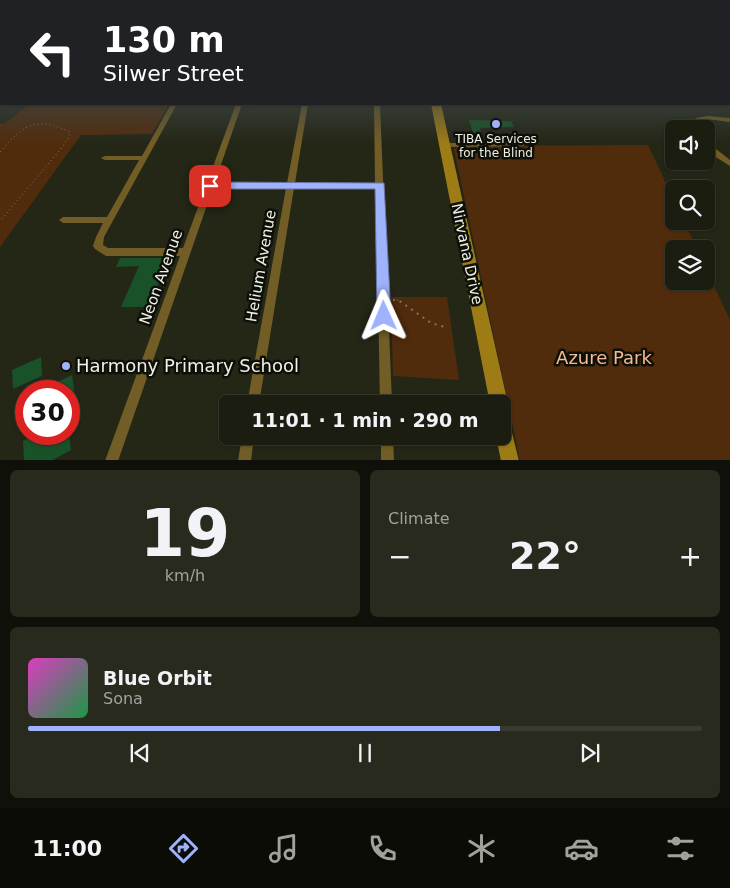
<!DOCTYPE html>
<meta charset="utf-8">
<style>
body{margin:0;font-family:"DejaVu Sans",sans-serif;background:#282a1e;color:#f1f3f6;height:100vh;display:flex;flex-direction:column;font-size:19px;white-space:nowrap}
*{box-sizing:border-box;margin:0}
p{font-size:16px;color:#a0a29f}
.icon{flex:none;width:28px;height:28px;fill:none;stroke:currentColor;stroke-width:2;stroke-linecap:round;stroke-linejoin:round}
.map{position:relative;height:460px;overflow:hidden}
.panel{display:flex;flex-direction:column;gap:10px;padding:10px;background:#0f1009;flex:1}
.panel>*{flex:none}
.banner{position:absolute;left:0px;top:0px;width:730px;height:105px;box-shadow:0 1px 4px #0004,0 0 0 1px #393b30;background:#202124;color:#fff;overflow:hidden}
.controls{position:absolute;left:665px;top:120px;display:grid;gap:10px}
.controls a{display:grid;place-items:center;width:50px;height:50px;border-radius:8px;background:#1b1d10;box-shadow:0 1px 4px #0004,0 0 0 1px #393b30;font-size:25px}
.speed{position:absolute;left:15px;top:380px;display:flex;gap:10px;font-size:25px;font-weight:700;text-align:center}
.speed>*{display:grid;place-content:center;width:65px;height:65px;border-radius:50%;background:#1b1d10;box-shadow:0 1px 4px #0004,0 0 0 1px #393b30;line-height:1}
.speed .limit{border:8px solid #d22;background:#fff;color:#111}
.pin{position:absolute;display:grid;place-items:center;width:42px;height:42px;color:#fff;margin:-21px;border-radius:10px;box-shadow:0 2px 8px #0006}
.me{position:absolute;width:55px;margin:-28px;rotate:359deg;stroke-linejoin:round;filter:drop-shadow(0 0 4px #0008)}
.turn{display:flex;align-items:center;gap:18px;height:105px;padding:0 20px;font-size:22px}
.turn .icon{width:65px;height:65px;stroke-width:2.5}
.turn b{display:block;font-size:35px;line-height:42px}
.big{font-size:38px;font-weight:800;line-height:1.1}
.panel .widget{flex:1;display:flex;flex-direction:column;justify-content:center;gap:8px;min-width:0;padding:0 18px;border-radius:8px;background:#282a1e}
.panel .dial{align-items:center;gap:0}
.dial b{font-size:65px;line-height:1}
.song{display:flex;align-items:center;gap:15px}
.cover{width:60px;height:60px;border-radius:8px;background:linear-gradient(135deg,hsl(310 70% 55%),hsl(140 70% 35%))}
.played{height:5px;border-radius:2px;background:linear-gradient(90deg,#9fb3fd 70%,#393b30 70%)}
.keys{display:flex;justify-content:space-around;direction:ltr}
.heat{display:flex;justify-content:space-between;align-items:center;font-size:28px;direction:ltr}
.panel .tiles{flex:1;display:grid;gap:10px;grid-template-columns:1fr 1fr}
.widget:last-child{grid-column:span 2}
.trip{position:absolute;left:219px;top:395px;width:292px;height:50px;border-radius:8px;background:#1b1d10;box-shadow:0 1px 4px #0004,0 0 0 1px #393b30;font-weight:800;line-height:50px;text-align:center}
.dock{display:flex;height:80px;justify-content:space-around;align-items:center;background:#0b0c06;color:#a0a29f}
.dock .icon{width:35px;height:35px}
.dock .current{color:#9fb3fd}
.dock b{font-size:22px;color:#f1f3f6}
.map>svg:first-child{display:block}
.green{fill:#512c0c}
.building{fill:#195229}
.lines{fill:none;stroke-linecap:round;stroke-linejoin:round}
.path-far1{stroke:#777a6b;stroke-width:1;stroke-dasharray:1 3;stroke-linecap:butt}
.path{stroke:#777a6b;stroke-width:2;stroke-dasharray:2 5;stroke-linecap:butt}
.street{fill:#725d27;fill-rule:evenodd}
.secondary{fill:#9e7c15;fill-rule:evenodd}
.route{fill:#9fb3fd;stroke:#6774a4}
.poi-dot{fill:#9fb3fd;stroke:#0e0f08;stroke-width:2}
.labels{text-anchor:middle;stroke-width:5;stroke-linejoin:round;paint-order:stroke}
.far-poi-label{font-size:12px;fill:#eef1e5;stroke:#0e0f08}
.street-label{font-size:15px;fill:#eef1e5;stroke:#0e0f08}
.near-park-label{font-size:18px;fill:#f4bb92;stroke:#0e0f08}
.near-poi-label{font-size:18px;fill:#eef1e5;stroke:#0e0f08;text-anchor:start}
</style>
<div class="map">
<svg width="730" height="461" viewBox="0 0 730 461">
<rect width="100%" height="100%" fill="#242716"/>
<!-- green -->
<path class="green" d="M 30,104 L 169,104 L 152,134 L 81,135 L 0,247 L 0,123 L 4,124 Z
M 648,145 L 674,200 L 674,221 L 684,221 L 697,249 L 674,249 L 674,281 L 706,281 L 706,269 L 730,320 L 730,460 L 520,460 L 454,149 L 459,146 Z
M 391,297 L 447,297 L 459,380 L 393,376 Z"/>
<!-- building -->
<path class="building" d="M 469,120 L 511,121 L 514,127 L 480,128 L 481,133 L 473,133 Z
M 120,258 L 164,258 L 171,265 L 166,265 L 149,307 L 121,307 L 139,266 L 116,267 Z
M 41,357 L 42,376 L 13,389 L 12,370 Z
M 72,375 L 76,403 L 69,406 L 69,391 L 38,391 Z
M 37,434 L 69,434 L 71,450 L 51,461 L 24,461 L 23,441 Z"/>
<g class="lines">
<!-- path-far1 -->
<path class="path-far1" d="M 0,152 C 25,124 34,116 70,132 L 68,139 L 60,150 L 0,221
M 393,300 L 398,300"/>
<!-- path -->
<path class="path" d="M 393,300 L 398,300 L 431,323 L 445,327"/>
<!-- street -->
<path class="street" d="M 729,89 L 730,89 L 730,95 L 729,95 Z
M 0,91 L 1,91 L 1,95 L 0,95 Z
M 171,104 L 177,104 L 104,237 L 103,245 L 108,248 L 183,248 L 236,104 L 242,104 L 215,182 L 287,183 L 302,104 L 308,104 L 295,183 L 375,183 L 374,104 L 380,104 L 392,404 L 380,404 L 376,189 L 294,188 L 259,404 L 247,404 L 286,188 L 213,188 L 118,461 L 105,461 L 180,256 L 106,256 L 95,249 L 93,246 L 96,237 L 103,223 L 63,223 L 59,220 L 63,217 L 107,217 L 139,160 L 105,160 L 101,158 L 105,156 L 142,156 Z
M 708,116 L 730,118 L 730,122 C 720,121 706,117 698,123 L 700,129 L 693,129 L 691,123 L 696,118 Z
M 532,137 L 534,137 L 534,141 L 522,146 L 445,147 L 441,145 L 445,143 L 521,142 Z
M 706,141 L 730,160 L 730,166 L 711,154 L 706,148 Z
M 242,436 L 254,436 L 251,461 L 238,461 Z
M 381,436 L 393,436 L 394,461 L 381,461 Z"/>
<!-- secondary -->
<path class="secondary" d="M 431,104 L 441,104 L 508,404 L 502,411 L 502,404 L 490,404 Z
M 502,414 L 508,417 L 519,461 L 501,461 L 496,436 L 502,436 Z"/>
</g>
<!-- sky -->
<linearGradient id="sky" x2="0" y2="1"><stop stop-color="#14150c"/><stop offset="0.56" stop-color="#3f4747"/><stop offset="1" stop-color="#3f4747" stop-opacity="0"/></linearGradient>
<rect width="730" height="144" fill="url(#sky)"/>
<!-- route -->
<path class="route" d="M 210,182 L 384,183 L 391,316 L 389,320 L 384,322 L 379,320 L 377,316 L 375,189 L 210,189 L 205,186 Z"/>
<!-- markers -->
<g class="poi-dot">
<circle cx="496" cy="124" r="5"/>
<circle cx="66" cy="366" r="5"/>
</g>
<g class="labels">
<!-- far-poi labels -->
<g class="far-poi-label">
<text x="496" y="143">TIBA Services<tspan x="496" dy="14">for the Blind</tspan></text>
</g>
<!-- street labels -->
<g class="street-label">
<text transform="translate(467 254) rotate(78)" y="5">Nirvana Drive</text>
<text transform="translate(261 266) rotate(-80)" y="5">Helium Avenue</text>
<text transform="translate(161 277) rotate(-70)" y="5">Neon Avenue</text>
</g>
<!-- near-park labels -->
<g class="near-park-label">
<text x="604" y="364">Azure Park</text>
</g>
<!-- near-poi labels -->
<g class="near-poi-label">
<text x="76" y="372">Harmony Primary School</text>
</g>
</g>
</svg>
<div class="controls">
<a><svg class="icon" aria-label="sound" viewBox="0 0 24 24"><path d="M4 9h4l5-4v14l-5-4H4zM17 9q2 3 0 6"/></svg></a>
<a><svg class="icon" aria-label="search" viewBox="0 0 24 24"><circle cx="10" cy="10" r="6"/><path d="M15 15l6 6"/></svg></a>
<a><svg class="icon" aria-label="layers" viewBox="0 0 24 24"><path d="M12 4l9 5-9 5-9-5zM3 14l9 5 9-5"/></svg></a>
</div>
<div class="speed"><div class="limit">30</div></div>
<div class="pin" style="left:210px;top:186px;background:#d93025"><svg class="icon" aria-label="arrive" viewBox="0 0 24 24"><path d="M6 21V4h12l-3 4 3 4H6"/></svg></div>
<svg class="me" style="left:384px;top:316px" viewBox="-20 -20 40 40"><path d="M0-17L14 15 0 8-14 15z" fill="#9fb3fd" stroke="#fff" stroke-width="4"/></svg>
<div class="trip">11:01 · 1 min · 290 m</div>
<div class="banner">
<div class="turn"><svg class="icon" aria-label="left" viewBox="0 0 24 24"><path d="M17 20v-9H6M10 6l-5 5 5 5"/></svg><div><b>130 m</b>Silwer Street</div></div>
</div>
</div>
<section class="panel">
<div class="tiles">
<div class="widget dial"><b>19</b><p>km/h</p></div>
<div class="widget"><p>Climate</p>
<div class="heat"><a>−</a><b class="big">22°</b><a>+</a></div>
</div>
<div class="widget">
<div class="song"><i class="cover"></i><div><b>Blue Orbit</b><p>Sona</p></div></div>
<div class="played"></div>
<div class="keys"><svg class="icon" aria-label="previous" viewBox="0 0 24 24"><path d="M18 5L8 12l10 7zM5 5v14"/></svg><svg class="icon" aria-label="pause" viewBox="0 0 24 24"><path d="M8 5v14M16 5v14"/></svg><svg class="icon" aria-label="next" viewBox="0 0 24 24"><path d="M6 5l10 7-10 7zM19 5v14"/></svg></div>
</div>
</div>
</section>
<nav class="dock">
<b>11:00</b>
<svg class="icon current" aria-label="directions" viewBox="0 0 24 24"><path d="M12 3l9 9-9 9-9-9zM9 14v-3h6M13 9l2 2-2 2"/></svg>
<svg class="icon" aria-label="music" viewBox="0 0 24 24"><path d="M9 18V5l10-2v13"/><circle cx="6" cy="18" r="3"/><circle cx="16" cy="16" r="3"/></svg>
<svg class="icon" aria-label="phone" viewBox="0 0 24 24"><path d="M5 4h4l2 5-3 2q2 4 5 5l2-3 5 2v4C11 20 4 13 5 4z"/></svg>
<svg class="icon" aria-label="climate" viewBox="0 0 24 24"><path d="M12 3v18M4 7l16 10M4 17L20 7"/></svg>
<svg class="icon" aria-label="car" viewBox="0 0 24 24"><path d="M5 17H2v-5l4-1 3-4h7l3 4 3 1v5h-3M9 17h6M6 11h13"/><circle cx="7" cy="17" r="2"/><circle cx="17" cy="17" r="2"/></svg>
<svg class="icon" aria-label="filters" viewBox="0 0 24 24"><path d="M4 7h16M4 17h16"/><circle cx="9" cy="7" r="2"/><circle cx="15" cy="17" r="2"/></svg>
</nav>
